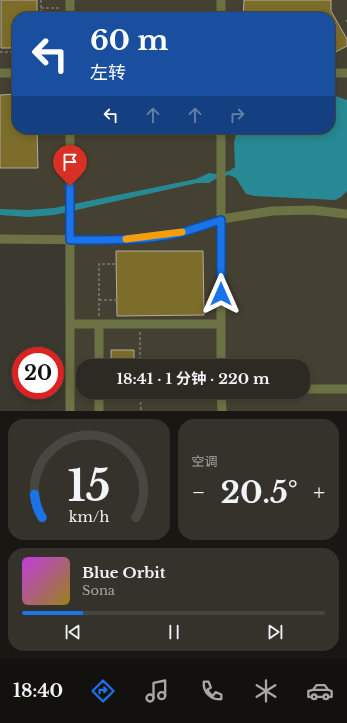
<!DOCTYPE html>
<html lang="zh">
<meta charset="utf-8">
<style>
body{margin:0;font-family:"Libre Baskerville","Noto Sans SC",serif;background:#34322b;color:#f1f3f6;height:100vh;display:flex;flex-direction:column;font-size:15px;white-space:nowrap}
*{box-sizing:border-box;margin:0}
p{font-size:13px;color:#a6a7a6}
.icon{flex:none;width:22px;height:22px;fill:none;stroke:currentColor;stroke-width:2;stroke-linecap:round;stroke-linejoin:round}
.map{position:relative;height:411px;overflow:hidden}
.details{display:flex;flex-direction:column;gap:8px;padding:8px;background:#181713;flex:1}
.details>*{flex:none}
.guide{position:absolute;left:12px;top:12px;width:323px;height:122px;border-radius:16px;box-shadow:0 2px 10px #0003,0 0 0 1px #484641;background:#1a4fa0;color:#fff;overflow:hidden}
.speed{position:absolute;left:12px;top:347px;display:flex;gap:8px;font-size:20px;font-weight:700;text-align:center}
.speed>*{display:grid;place-content:center;width:52px;height:52px;border-radius:50%;background:#2c2a23;box-shadow:0 2px 10px #0003,0 0 0 1px #484641;line-height:1}
.speed .limit{border:6px solid #d22;background:#fff;color:#111}
.pin{position:absolute;display:grid;place-items:center;width:34px;height:34px;color:#fff;margin:-41px -17px;border-radius:50% 50% 50% 0;rotate:-45deg;box-shadow:0 0 4px #0007}
.pin .icon{rotate:45deg}
.me{position:absolute;width:44px;margin:-22px;rotate:0deg;stroke-linejoin:round;filter:drop-shadow(0 0 3px #0008)}
.turn{display:flex;align-items:center;gap:14px;height:84px;padding:0 12px;font-size:18px}
.turn .icon{width:52px;height:52px;stroke-width:2.5}
.turn b{display:block;font-size:28px;line-height:34px}
.lanes{display:flex;align-items:center;height:38px;padding:0 12px;background:#0003;justify-content:center;gap:20px;direction:ltr}
.lanes .off{opacity:.35}
.big{font-size:30px;font-weight:700;line-height:1.1}
.details .widget{flex:1;display:flex;flex-direction:column;justify-content:center;gap:6px;min-width:0;padding:0 14px;border-radius:16px;background:#34322b}
.details .dial{align-items:center;gap:0}
.dial svg{height:104px;overflow:visible;fill:none;stroke:#484641;stroke-width:7;stroke-linecap:round;text-anchor:middle}
.dial text{fill:#f1f3f6;stroke:none}
.song{display:flex;align-items:center;gap:12px}
.cover{width:48px;height:48px;border-radius:6px;background:linear-gradient(135deg,hsl(290 70% 55%),hsl(50 70% 35%))}
.played{height:4px;border-radius:2px;background:linear-gradient(90deg,#1a73e8 20%,#484641 20%)}
.keys{display:flex;justify-content:space-around;direction:ltr}
.heat{display:flex;justify-content:space-between;align-items:center;font-size:22px;direction:ltr}
.details .tiles{flex:1;display:grid;gap:8px;grid-template-columns:1fr 1fr}
.widget:last-child{grid-column:span 2}
.trip{position:absolute;left:76px;top:359px;width:234px;height:40px;border-radius:16px;background:#2c2a23;box-shadow:0 2px 10px #0003,0 0 0 1px #484641;font-weight:700;line-height:40px;text-align:center}
.menu{display:flex;height:64px;justify-content:space-around;align-items:center;background:#12110e;color:#a6a7a6}
.menu .icon{width:28px;height:28px}
.menu .active{color:#1a73e8}
.menu b{font-size:18px;color:#f1f3f6}
.map>svg:first-child{display:block}
.built{fill:#454132;fill-rule:evenodd}
.water{fill:#278993}
.building{fill:#7c6d2a;stroke:#afaca2}
.lines{fill:none;stroke-linecap:round;stroke-linejoin:round}
.path{stroke:#7b7971;stroke-width:1.5;stroke-dasharray:3 2;stroke-linecap:butt}
.minor{stroke:#6c7244;stroke-width:9}
.route-casing{stroke:#114b97;stroke-width:10}
.route{stroke:#1a73e8;stroke-width:7}
.slow{stroke:#f59e0b;stroke-width:7}
</style>
<div class="map">
<svg width="347" height="411" viewBox="0 0 347 411">
<rect width="100%" height="100%" fill="#3a382f"/>
<!-- built -->
<path class="built" d="M 0,0 L 347,0 L 347,411 L 66,411 L 65,244 L 0,244 ZM 17,17 L 330,17 L 330,129 L 17,129 ZM 83,366 L 303,366 L 303,392 L 83,392 Z"/>
<!-- water -->
<path class="water" d="M 330,94 L 347,100 L 347,191 L 341,197 L 335,200 L 255,196 L 246,194 L 236,178 L 229,175 L 217,178 L 209,183 L 197,183 L 54,215 L 28,217 L 0,215 L 0,209 L 27,210 L 54,208 L 196,179 L 209,173 L 216,174 L 229,171 L 235,167 L 234,143 L 237,129 L 330,129 Z"/>
<!-- building -->
<path class="building" d="M 1,0 L 37,0 L 37,17 L 17,17 L 17,48 L 1,48 Z
M 244,0 L 331,0 L 331,11 L 347,39 L 347,46 L 330,55 L 330,17 L 243,17 Z
M 17,94 L 17,129 L 37,129 L 38,168 L 0,168 L 0,95 Z
M 116,251 L 203,251 L 204,315 L 117,316 Z
M 111,350 L 134,350 L 134,366 L 111,366 Z"/>
<g class="lines">
<!-- path -->
<path class="path" d="M 41,0 L 41,17
M 41,8 L 61,8
M 346,20 L 347,22
M 0,52 L 17,52
M 99,300 L 117,300
M 99,316 L 99,264 L 117,264
M 140,332 L 140,366
M 140,392 L 141,411"/>
<!-- minor -->
<path class="minor" d="M 70,0 L 70,17
M 221,0 L 221,17
M 0,73 L 17,73
M 330,73 L 347,73
M 221,129 L 221,366
M 0,239 L 104,240 L 137,239 L 180,233 L 228,218 L 272,211 L 312,210 L 347,214
M 70,324 L 70,129
M 99,324 L 99,366
M 303,389 L 347,389
M 99,392 L 99,411
M 221,392 L 222,411
M 70,411 L 70,324 L 221,324"/>
</g>
<g class="lines">
<!-- route casing -->
<g class="route-casing">
<path id="route" d="M 70,186 L 70,240 C 107,240 145,241 180,233 C 194,229 208,224 221,220 L 221,294"/>
</g>
<!-- route -->
<use href="#route" class="route"/>
<!-- slow -->
<path class="slow" d="M 126,239 L 182,232"/>
</g>
</svg>
<div class="speed"><div class="limit">20</div></div>
<div class="pin" style="left:70px;top:186px;background:#d93025"><svg class="icon" aria-label="arrive" viewBox="0 0 24 24"><path d="M6 21V4h12l-3 4 3 4H6"/></svg></div>
<svg class="me" style="left:221px;top:294px" viewBox="-20 -20 40 40"><path d="M0-17L14 15 0 8-14 15z" fill="#1a73e8" stroke="#fff" stroke-width="4"/></svg>
<div class="trip">18:41 · 1 分钟 · 220 m</div>
<div class="guide">
<div class="turn"><svg class="icon" aria-label="left" viewBox="0 0 24 24"><path d="M17 20v-9H6M10 6l-5 5 5 5"/></svg><div><b>60 m</b>左转</div></div>
<div class="lanes"><svg class="icon" aria-label="left" viewBox="0 0 24 24"><path d="M17 20v-9H6M10 6l-5 5 5 5"/></svg><svg class="icon off" aria-label="ahead" viewBox="0 0 24 24"><path d="M12 20V5M6 11l6-6 6 6"/></svg><svg class="icon off" aria-label="ahead" viewBox="0 0 24 24"><path d="M12 20V5M6 11l6-6 6 6"/></svg><svg class="icon off" aria-label="right" viewBox="0 0 24 24"><path d="M7 20v-9h11M14 6l5 5-5 5"/></svg></div>
</div>
</div>
<section class="details">
<div class="tiles">
<div class="widget dial"><svg viewBox="0 0 100 80">
<path d="M14 69A42 42 0 1 1 86 69"/>
<path d="M14 69A42 42 0 0 1 8 51" stroke="#1a73e8"/>
<text x="50" y="56" font-size="32" font-weight="700">15</text>
<text x="50" y="72" font-size="11">km/h</text>
</svg></div>
<div class="widget"><p>空调</p>
<div class="heat"><a>−</a><b class="big">20.5°</b><a>+</a></div>
</div>
<div class="widget">
<div class="song"><i class="cover"></i><div><b>Blue Orbit</b><p>Sona</p></div></div>
<div class="played"></div>
<div class="keys"><svg class="icon" aria-label="previous" viewBox="0 0 24 24"><path d="M18 5L8 12l10 7zM5 5v14"/></svg><svg class="icon" aria-label="pause" viewBox="0 0 24 24"><path d="M8 5v14M16 5v14"/></svg><svg class="icon" aria-label="next" viewBox="0 0 24 24"><path d="M6 5l10 7-10 7zM19 5v14"/></svg></div>
</div>
</div>
</section>
<nav class="menu">
<b>18:40</b>
<svg class="icon active" aria-label="directions" viewBox="0 0 24 24"><path d="M12 3l9 9-9 9-9-9zM9 14v-3h6M13 9l2 2-2 2"/></svg>
<svg class="icon" aria-label="music" viewBox="0 0 24 24"><path d="M9 18V5l10-2v13"/><circle cx="6" cy="18" r="3"/><circle cx="16" cy="16" r="3"/></svg>
<svg class="icon" aria-label="phone" viewBox="0 0 24 24"><path d="M5 4h4l2 5-3 2q2 4 5 5l2-3 5 2v4C11 20 4 13 5 4z"/></svg>
<svg class="icon" aria-label="climate" viewBox="0 0 24 24"><path d="M12 3v18M4 7l16 10M4 17L20 7"/></svg>
<svg class="icon" aria-label="car" viewBox="0 0 24 24"><path d="M5 17H2v-5l4-1 3-4h7l3 4 3 1v5h-3M9 17h6M6 11h13"/><circle cx="7" cy="17" r="2"/><circle cx="17" cy="17" r="2"/></svg>
</nav>
